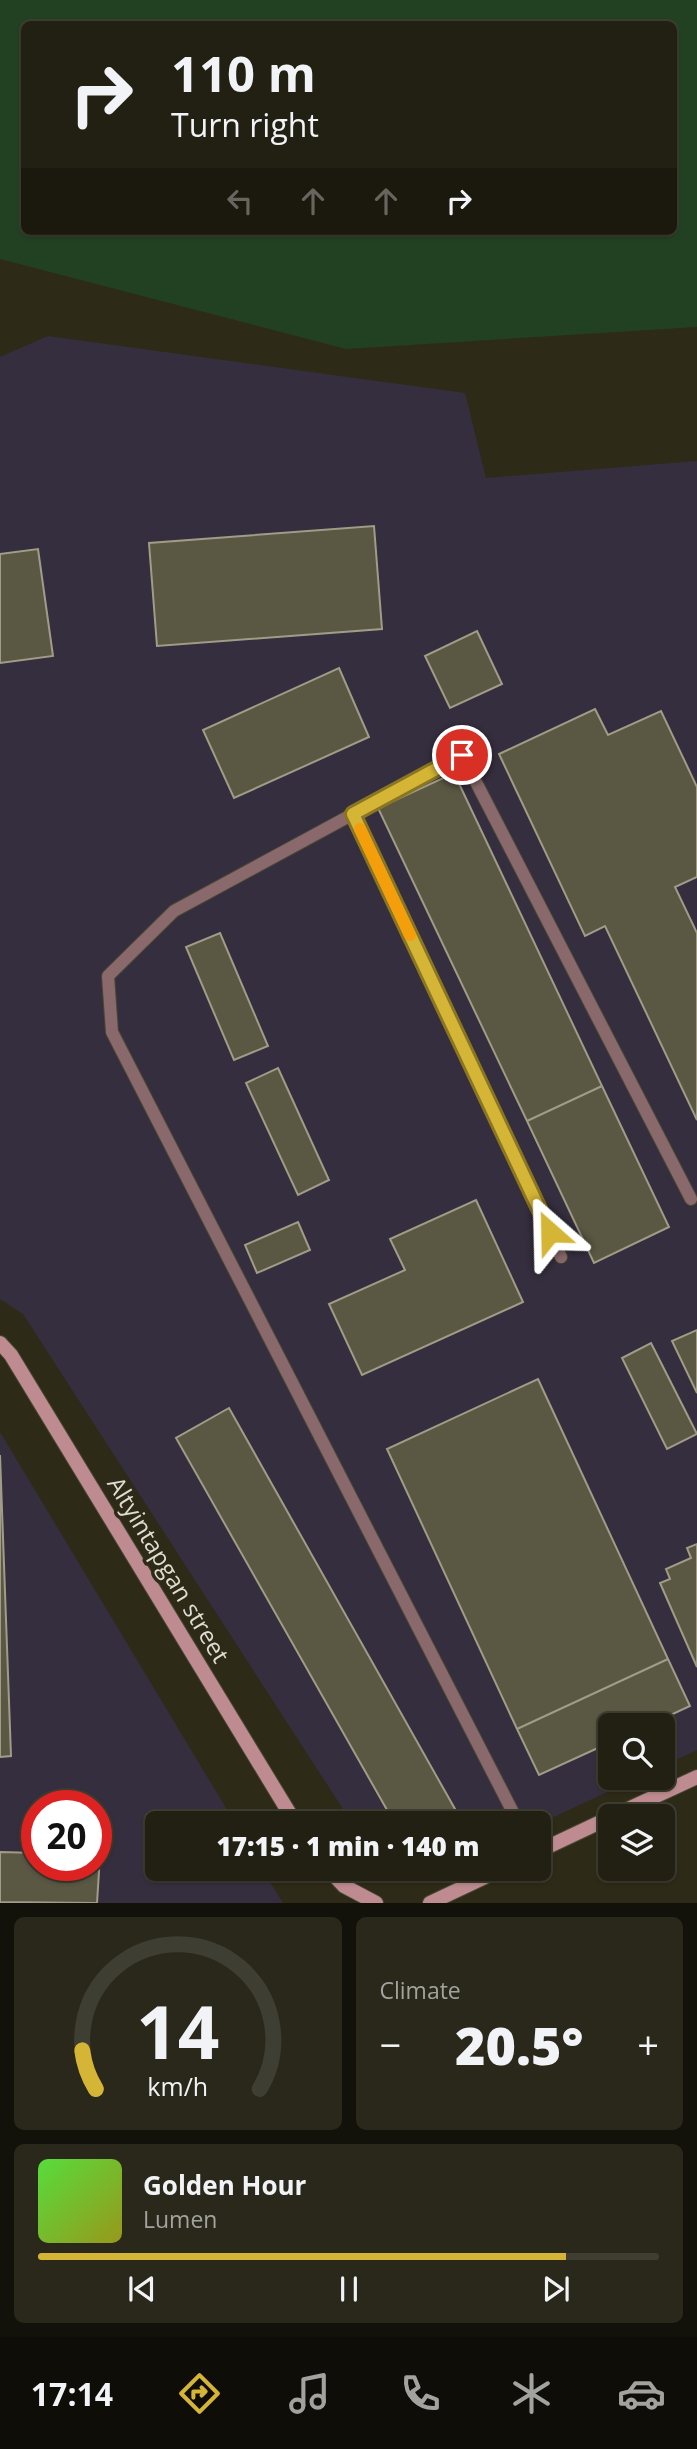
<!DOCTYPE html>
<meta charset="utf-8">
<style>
body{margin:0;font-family:"Open Sans",sans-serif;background:#2a281b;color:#f1f3f6;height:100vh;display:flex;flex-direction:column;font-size:26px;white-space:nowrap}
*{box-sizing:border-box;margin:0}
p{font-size:23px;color:#a2a39f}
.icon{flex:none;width:38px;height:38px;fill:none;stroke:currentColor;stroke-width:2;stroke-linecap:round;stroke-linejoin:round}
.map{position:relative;height:1903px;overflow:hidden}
.details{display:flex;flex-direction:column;gap:14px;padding:14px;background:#13120a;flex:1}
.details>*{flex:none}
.hud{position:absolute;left:21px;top:21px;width:656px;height:214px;border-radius:10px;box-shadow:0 2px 5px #0004,0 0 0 2px #3f3e32;background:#222012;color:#f1f3f6;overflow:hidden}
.buttons{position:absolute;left:598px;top:1713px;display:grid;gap:14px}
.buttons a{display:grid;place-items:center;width:77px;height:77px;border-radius:10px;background:#222012;box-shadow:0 2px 5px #0004,0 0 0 2px #3f3e32;font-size:35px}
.speed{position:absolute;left:21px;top:1790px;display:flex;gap:14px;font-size:35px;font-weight:700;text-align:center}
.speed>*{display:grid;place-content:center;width:91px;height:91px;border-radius:50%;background:#222012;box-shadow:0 2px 5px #0004,0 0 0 2px #3f3e32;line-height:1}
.speed .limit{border:10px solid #d22;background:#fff;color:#111}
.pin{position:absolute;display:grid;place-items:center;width:60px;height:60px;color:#fff;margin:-30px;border:4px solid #fff;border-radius:50%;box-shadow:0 2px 7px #0007}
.me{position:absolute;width:77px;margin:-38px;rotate:335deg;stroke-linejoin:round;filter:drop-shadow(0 0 5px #0008)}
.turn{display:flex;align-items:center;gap:24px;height:147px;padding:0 35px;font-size:32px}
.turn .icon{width:91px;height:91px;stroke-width:2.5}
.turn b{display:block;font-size:49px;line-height:60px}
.lanes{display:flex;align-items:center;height:66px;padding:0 35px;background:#0003;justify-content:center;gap:35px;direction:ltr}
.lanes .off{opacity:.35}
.big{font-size:52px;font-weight:800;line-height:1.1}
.details .card{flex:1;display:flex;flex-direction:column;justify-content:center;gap:10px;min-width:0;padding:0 24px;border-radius:10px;background:#2a281b}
.details .dial{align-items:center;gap:0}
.dial svg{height:182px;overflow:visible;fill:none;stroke:#3f3e32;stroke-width:7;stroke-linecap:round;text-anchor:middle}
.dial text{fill:#f1f3f6;stroke:none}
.song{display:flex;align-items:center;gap:21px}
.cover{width:84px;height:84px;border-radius:10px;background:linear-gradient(135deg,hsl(110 70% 55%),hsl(60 70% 35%))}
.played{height:7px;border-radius:4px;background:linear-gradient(90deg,#d5b535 85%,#3f3e32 85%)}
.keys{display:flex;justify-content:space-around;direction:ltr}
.heat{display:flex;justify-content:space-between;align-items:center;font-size:38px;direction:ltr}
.details .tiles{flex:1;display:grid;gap:14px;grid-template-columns:1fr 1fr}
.card:last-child{grid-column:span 2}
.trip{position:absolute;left:145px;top:1811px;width:406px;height:70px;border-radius:10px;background:#222012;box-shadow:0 2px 5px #0004,0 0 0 2px #3f3e32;font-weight:800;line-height:70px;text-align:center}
.dock{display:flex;height:112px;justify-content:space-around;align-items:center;background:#0e0d07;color:#a2a39f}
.dock .icon{width:49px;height:49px}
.dock .current{color:#d5b535}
.dock b{font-size:32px;color:#f1f3f6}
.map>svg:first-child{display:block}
.industrial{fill:#352e3e;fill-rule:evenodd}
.green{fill:#224122;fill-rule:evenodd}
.building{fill:#5a5743;stroke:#a09c87;stroke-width:2}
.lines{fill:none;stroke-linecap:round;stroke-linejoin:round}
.lane-casing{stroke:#4a4736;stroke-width:14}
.secondary-casing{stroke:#4a4736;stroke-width:16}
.lane{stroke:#89696b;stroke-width:12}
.secondary{stroke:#be8c90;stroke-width:14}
.route-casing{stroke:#8a7622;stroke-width:18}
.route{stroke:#d5b535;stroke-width:12}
.slow{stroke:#f59e0b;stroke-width:12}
.labels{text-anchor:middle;stroke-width:7;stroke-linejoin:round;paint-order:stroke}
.street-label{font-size:24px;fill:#dfddd2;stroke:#2e2a18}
</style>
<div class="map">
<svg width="697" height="1903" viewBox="0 0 697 1903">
<rect width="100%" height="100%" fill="#2e2a18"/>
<!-- industrial -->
<path class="industrial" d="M 48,336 L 465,393 L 486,478 L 697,461 L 697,1750 L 663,1766 L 663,1726 L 611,1726 L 611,1778 L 637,1778 L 539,1824 L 352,1823 L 23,1314 L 0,1299 L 0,357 Z
M 0,1432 L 235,1823 L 158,1824 L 158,1869 L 262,1869 L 283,1903 L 0,1903 ZM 37,1806 L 96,1806 L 96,1866 L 37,1866 Z"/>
<!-- green -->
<path class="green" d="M 0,0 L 697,0 L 697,327 L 346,349 L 0,259 ZM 24,24 L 674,24 L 674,231 L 24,231 Z"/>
<!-- building -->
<path class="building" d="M 374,526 L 382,629 L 157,646 L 149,543 Z
M 38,549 L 53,656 L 0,663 L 0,554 Z
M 477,631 L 502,684 L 450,708 L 425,656 Z
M 339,668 L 369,737 L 234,798 L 203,730 Z
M 595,709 L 608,735 L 661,711 L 697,787 L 697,877 L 675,887 L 697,933 L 697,1120 L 605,926 L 585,936 L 499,754 Z
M 454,773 L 602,1086 L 527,1121 L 378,808 Z
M 220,933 L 268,1046 L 234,1060 L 186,947 Z
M 278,1068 L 329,1180 L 298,1195 L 246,1083 Z
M 602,1086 L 669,1227 L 594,1263 L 527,1121 Z
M 476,1200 L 523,1302 L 362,1375 L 329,1304 L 405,1270 L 390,1239 Z
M 298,1222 L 310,1250 L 257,1273 L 245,1245 Z
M 697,1330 L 697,1393 L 672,1341 Z
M 651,1343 L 697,1434 L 667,1449 L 622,1358 Z
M 538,1379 L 668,1659 L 517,1729 L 387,1449 Z
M 229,1408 L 455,1809 L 430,1824 L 395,1824 L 176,1438 Z
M 0,1455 L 11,1756 L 0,1757 Z
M 697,1544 L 697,1667 L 660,1583 L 670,1579 L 666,1569 L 691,1558 L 687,1548 Z
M 668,1659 L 690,1706 L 647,1726 L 611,1726 L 611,1742 L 539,1775 L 517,1729 Z
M 0,1852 L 37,1853 L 37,1866 L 96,1866 L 96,1856 L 100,1856 L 97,1903 L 0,1902 Z"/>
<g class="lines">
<!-- lane casing -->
<g class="lane-casing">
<path id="lane" d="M 353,814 L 561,1257
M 519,1824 L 112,1032 L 108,976 L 174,911 L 462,755 L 691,1199"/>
</g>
<!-- secondary casing -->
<g class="secondary-casing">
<path id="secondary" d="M 0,1343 L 11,1355 L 296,1824
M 613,1816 L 697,1777
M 539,1851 L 611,1817
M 328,1869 L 344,1886 L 376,1903
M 430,1903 L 502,1869"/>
</g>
<!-- lane -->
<use href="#lane" class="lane"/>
<!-- secondary -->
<use href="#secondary" class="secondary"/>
</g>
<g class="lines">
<!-- route casing -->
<g class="route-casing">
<path id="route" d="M 462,755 L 353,814 L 550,1232"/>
</g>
<!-- route -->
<use href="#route" class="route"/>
<!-- slow -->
<path class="slow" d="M 360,829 L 410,935"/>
</g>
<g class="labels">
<!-- street labels -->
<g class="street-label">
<text transform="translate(168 1570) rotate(59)" y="8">Altyintapgan street</text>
</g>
</g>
</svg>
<div class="buttons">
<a><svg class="icon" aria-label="search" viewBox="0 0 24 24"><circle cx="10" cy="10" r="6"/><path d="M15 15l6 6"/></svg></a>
<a><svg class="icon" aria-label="layers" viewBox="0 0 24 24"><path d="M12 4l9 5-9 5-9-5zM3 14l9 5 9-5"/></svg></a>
</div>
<div class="speed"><div class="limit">20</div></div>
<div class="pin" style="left:462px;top:755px;background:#d93025"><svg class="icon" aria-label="arrive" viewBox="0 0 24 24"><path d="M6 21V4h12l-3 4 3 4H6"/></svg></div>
<svg class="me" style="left:550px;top:1232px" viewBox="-20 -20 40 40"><path d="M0-17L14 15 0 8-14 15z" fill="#d5b535" stroke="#fff" stroke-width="4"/></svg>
<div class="trip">17:15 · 1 min · 140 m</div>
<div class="hud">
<div class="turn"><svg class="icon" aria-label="right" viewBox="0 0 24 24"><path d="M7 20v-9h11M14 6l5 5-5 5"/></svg><div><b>110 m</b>Turn right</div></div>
<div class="lanes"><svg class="icon off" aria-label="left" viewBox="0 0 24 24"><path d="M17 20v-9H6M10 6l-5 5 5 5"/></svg><svg class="icon off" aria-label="ahead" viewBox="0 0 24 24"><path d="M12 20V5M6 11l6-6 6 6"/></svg><svg class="icon off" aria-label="ahead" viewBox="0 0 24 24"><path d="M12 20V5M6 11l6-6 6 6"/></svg><svg class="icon" aria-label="right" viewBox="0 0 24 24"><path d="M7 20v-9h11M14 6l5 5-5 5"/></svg></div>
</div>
</div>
<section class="details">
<div class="tiles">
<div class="card dial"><svg viewBox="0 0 100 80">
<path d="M14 69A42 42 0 1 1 86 69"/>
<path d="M14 69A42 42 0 0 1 8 52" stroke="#d5b535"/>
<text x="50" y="56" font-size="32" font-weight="700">14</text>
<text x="50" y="72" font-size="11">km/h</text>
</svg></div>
<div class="card"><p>Climate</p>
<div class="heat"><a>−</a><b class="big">20.5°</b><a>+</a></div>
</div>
<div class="card">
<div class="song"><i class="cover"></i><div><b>Golden Hour</b><p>Lumen</p></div></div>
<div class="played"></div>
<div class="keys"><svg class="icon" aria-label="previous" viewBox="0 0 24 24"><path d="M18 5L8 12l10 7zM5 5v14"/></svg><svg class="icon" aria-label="pause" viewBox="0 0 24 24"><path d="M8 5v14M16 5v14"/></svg><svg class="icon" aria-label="next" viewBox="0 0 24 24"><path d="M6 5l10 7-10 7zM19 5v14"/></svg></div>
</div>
</div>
</section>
<nav class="dock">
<b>17:14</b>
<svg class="icon current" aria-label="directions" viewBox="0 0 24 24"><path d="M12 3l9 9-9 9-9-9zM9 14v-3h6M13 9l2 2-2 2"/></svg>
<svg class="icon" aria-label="music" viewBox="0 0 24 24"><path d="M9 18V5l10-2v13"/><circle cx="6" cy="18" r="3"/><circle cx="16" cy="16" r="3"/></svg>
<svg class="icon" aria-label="phone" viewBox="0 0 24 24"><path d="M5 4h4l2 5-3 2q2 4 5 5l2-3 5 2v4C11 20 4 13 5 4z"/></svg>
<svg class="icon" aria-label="climate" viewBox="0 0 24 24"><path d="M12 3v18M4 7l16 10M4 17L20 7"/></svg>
<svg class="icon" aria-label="car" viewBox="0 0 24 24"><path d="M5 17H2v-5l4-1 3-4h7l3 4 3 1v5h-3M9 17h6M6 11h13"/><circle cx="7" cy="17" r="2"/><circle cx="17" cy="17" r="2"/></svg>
</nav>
